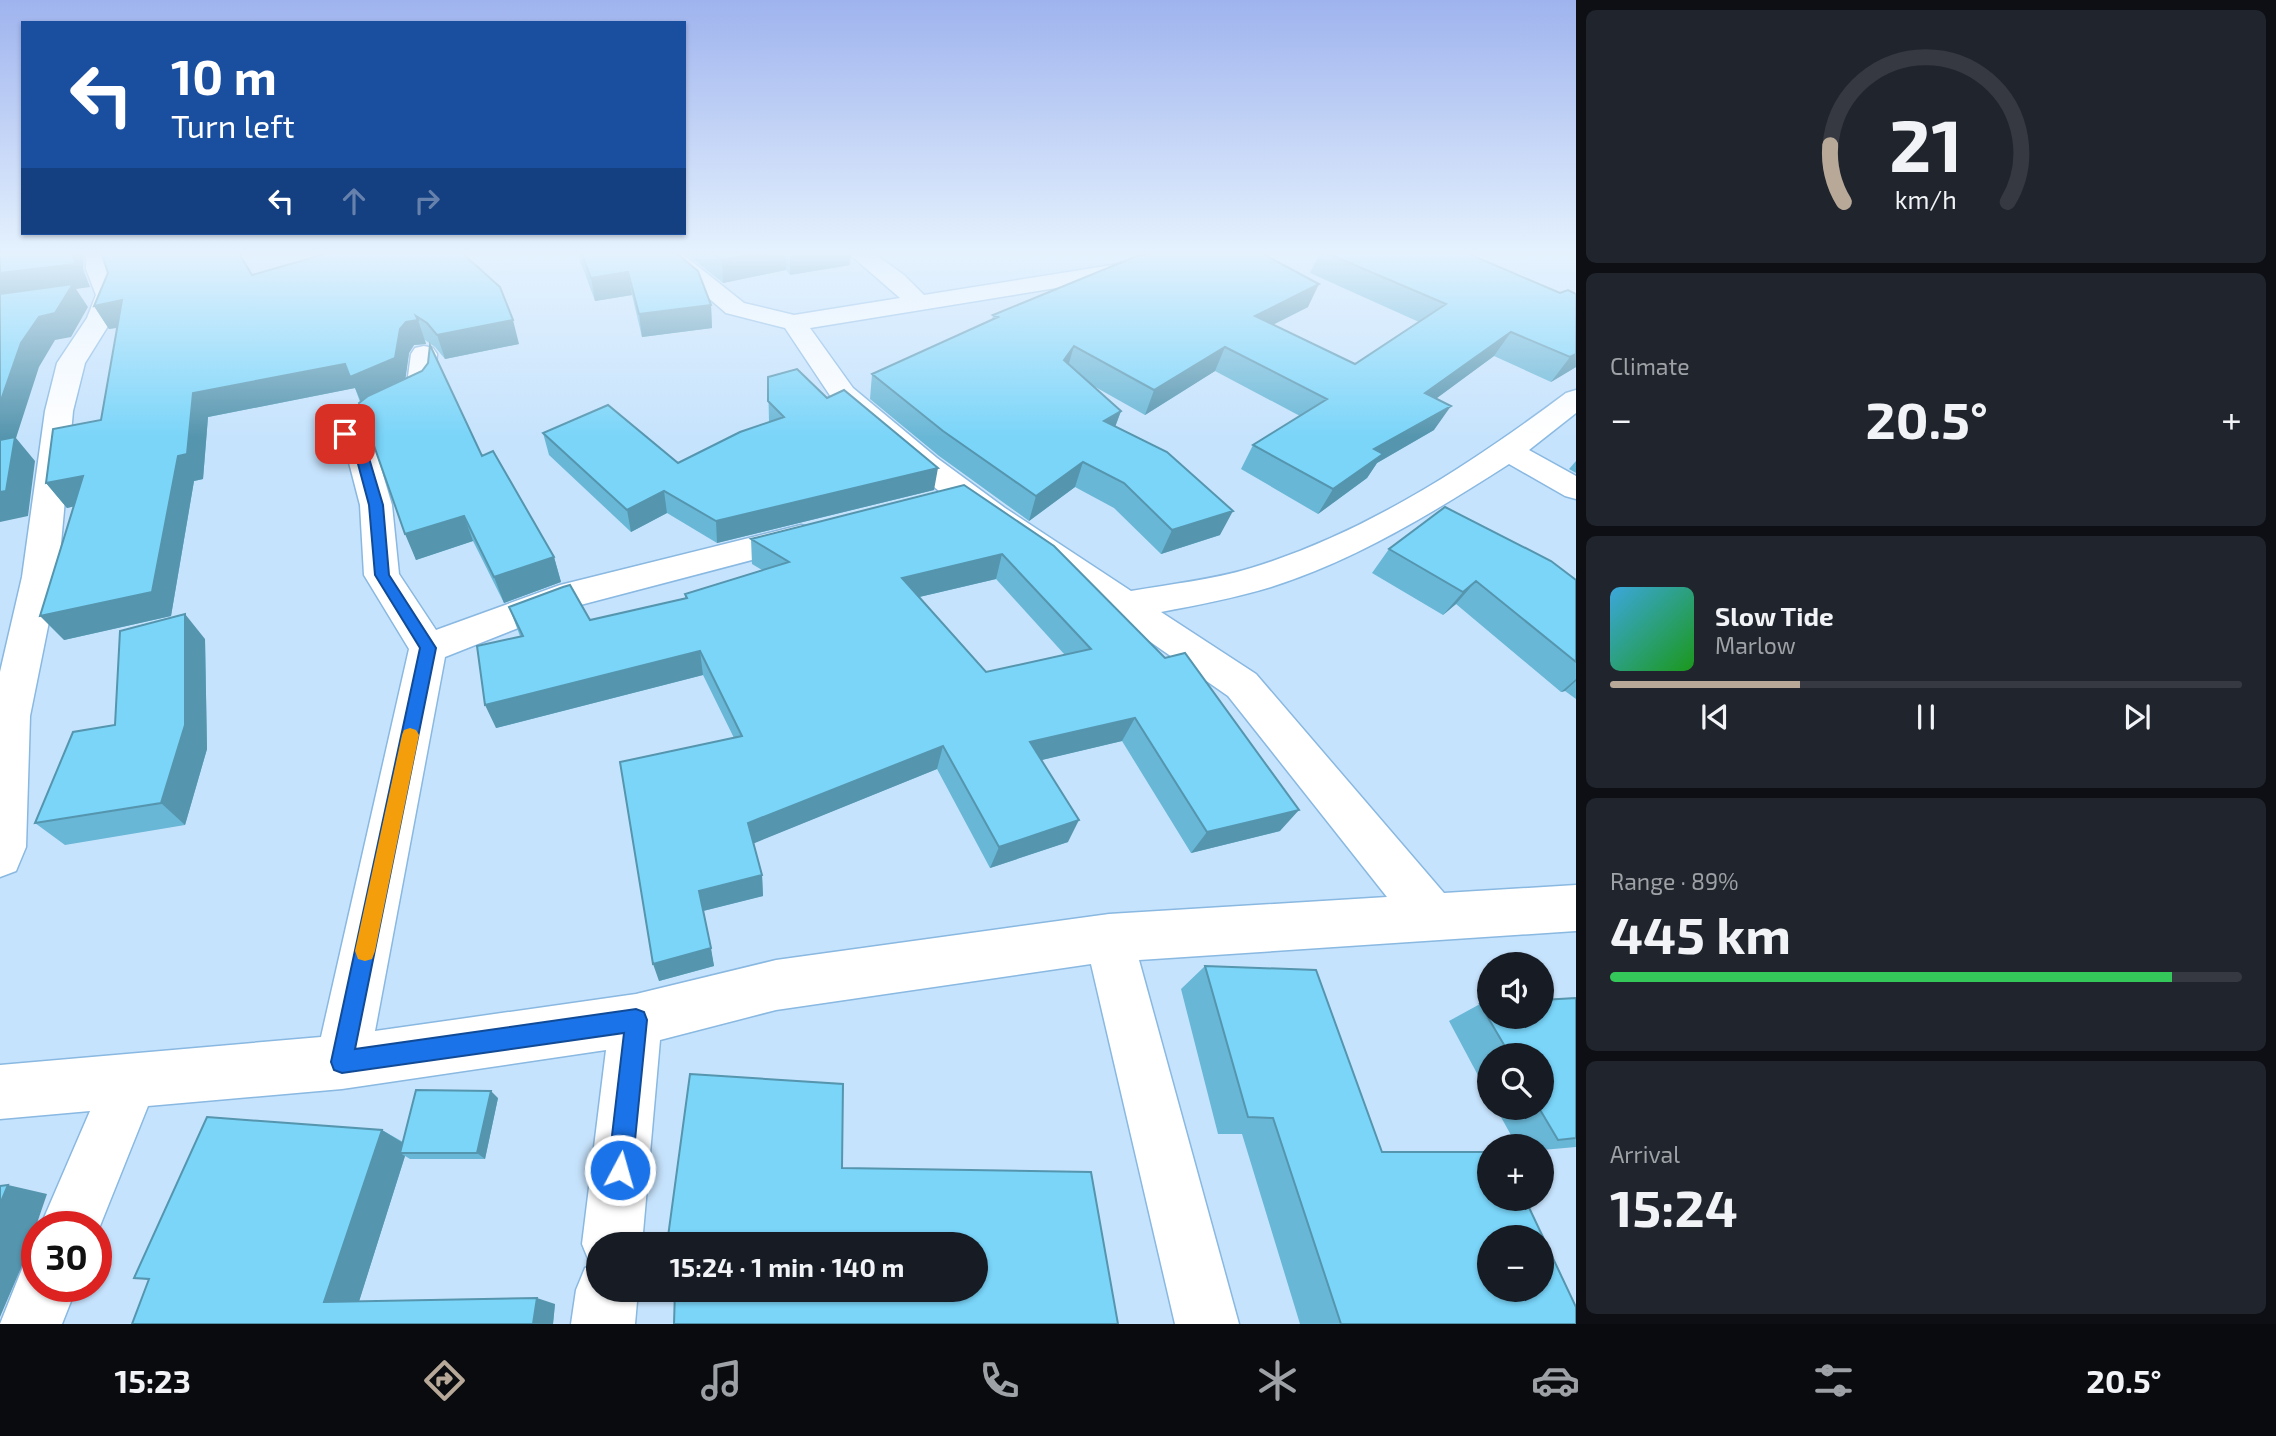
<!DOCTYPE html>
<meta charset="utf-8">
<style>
body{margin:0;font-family:"Exo 2",sans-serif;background:#20242c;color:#f1f3f6;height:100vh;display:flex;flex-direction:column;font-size:26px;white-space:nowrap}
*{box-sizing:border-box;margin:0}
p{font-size:23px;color:#9ea1a6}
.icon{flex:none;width:38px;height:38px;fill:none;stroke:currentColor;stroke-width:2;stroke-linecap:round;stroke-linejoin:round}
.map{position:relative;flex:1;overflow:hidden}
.panel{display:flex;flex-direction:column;gap:10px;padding:10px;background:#0d0f14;width:700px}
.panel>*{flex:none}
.hud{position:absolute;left:21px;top:21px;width:665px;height:214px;border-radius:0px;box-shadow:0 2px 5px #0004;background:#1a4fa0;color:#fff;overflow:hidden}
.fabs{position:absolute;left:1477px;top:952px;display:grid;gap:14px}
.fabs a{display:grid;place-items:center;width:77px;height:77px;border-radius:50%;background:#171b24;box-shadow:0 2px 5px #0004;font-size:35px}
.speed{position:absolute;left:21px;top:1211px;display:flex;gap:14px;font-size:35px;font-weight:700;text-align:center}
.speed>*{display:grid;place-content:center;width:91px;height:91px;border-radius:50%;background:#171b24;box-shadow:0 2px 5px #0004;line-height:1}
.speed .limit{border:10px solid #d22;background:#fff;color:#111}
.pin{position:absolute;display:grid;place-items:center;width:60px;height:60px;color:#fff;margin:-30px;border-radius:14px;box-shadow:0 4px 10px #0006}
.me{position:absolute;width:77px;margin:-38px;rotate:6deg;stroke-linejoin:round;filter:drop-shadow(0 0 5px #0008)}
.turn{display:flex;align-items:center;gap:24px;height:147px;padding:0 35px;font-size:32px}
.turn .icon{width:91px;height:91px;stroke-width:2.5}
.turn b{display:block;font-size:49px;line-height:60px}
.lanes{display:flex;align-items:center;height:66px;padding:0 35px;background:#0003;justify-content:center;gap:35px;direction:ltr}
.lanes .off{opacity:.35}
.big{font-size:52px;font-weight:700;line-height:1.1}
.panel .widget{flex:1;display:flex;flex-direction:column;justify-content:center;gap:10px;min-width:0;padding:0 24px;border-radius:10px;background:#20242c}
.panel .dial{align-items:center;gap:0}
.dial svg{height:182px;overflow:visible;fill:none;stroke:#363941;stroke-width:7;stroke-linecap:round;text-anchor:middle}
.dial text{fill:#f1f3f6;stroke:none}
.song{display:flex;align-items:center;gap:21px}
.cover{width:84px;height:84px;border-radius:10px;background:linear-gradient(135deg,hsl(200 70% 55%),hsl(120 70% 35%))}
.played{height:7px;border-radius:4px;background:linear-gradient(90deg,#b7a898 30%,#363941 30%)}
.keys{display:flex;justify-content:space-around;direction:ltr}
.heat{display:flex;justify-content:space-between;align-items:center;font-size:38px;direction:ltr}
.charge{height:10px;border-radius:5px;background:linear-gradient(90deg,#34c759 89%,#363941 0)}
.trip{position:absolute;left:586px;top:1232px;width:402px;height:70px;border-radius:35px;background:#171b24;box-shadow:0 2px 5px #0004;font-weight:700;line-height:70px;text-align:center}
.menu{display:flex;height:112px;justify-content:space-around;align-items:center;background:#090b0e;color:#9ea1a6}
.menu .icon{width:49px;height:49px}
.menu .active{color:#b7a898}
.menu b{font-size:32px;color:#f1f3f6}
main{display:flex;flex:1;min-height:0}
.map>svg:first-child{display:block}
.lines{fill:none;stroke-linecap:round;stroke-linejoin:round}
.street-casing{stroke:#89b8e1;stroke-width:3}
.street{fill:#fff;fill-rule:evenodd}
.wall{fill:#69b7d6;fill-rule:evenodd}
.shaded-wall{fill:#5595ae}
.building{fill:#7ad5f9;stroke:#5595ae;stroke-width:2;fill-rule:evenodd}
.route{fill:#1a73e8;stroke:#114b97;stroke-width:2}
.slow{fill:#f59e0b}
</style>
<main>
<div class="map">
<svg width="1576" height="1324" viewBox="0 0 1576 1324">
<rect width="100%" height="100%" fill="#c6e3fd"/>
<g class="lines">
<!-- street casing -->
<g class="street-casing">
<path id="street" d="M 86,252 L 108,252 L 110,269 L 120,295 L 113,318 L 85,363 L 73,411 L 58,577 L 30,716 L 26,847 L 16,871 L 0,877 L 0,672 L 22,577 L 45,411 L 57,363 L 87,318 L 96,295 L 86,269 Z
M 655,252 L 680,252 L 744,303 L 794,315 L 900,298 L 847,252 L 872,252 L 904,275 L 924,295 L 1194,252 L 1245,252 L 1242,257 L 1234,259 L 810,328 L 853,388 L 937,458 L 1005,508 L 1131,591 C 1170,584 1212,580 1251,568 C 1366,533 1471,464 1566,393 L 1576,390 L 1576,413 L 1529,450 L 1576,476 L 1576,499 L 1565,496 L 1509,464 C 1434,512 1356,560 1271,587 C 1235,598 1198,605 1161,612 L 1256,674 L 1444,893 L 1576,885 L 1576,931 L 1139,960 L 1239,1324 L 1175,1324 L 1091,964 L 776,1010 L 660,1040 L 642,1244 L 598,1244 L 598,1290 L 638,1290 L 635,1324 L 571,1324 L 576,1290 L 585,1268 L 591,1266 L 582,1244 L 606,1050 L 342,1089 L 148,1106 L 96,1236 L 96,1227 L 40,1227 L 90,1111 L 0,1119 L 0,1065 L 321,1037 L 409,649 L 364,575 L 360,505 L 346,451 L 330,434 C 348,405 377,396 407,384 L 411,354 L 415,348 L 424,346 L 433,348 L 437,354 L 434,388 L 430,394 L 377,419 L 361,432 L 375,448 L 392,505 L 399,574 L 436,630 L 560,585 L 801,525 L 813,528 L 818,536 L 813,544 L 569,608 L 445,657 L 375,1031 L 636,994 L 776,960 L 1109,914 L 1387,897 L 1228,696 L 981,524 L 915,472 L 833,400 L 785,328 L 726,313 Z
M 37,1259 L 37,1286 L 77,1286 L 62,1324 L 0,1324 L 24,1264 Z"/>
</g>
<!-- street -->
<use href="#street" class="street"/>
</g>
<!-- wall -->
<path class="wall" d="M 332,252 L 519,344 L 445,359 L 435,347 L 425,340 L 426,344 L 414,345 L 409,353 L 405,379 L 482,456 L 554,557 L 561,582 L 504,603 L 473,541 L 416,560 L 360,402 L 355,388 L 208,417 L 203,479 L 194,481 L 171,616 L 64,640 L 74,506 L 67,508 L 46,483 L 101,420 L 118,328 L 109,329 L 94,306 L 108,273 L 252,275 Z
M 577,252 L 675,252 L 711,305 L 712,328 L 642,337 L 632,295 L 595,301 Z
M 684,252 L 851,252 L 850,265 L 790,275 L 786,270 L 723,283 Z
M 1320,252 L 1464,252 L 1560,293 L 1576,294 L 1576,367 L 1551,382 L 1494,356 L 1436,398 L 1434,430 L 1377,463 L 1367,478 L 1318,514 L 1241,469 L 1253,445 L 1300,416 L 1215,371 L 1145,415 L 1090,384 L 1121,411 L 1115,427 L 1220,535 L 1161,554 L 1114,508 L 1075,487 L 1029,521 L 939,456 L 870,399 L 872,374 L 992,320 L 993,315 L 1308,307 L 1273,325 L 1355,364 L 1419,322 L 1310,273 Z
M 768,377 L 827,398 L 934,490 L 717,543 L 667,513 L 631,532 L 549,455 L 543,433 L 678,463 L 769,422 Z
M 1576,461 L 1576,473 L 1569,469 Z
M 964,485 L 1280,831 L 1191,853 L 1122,741 L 1041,760 L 1068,842 L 990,868 L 937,769 L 753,843 L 762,875 L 763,896 L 703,911 L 714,966 L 659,981 L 734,738 L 703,675 L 496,728 L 520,636 L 509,607 L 590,620 L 685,598 L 685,594 L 762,570 L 752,564 L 751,539 ZM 996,579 L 1065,655 L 986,672 L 919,597 Z
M 1389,549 L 1576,580 L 1576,699 L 1565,691 L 1561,692 L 1456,604 L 1443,615 L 1372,573 Z
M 205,639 L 207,749 L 185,825 L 65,845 L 35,823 L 115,725 Z
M 1205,966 L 1382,1152 L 1576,1324 L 1300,1324 L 1242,1134 L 1218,1134 L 1181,989 Z
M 1576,998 L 1576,1147 L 1542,1150 L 1542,1146 L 1517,1146 L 1496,1108 L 1542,1108 L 1542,1055 L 1489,1055 L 1489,1096 L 1449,1021 L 1480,1004 Z
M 498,1098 L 485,1159 L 410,1159 L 405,1156 L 359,1301 L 555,1304 L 553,1324 L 134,1278 L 382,1130 L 403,1142 Z"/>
<!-- shaded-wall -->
<path class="shaded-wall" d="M 71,252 L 84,252 L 83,269 L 90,287 L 76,289 L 88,307 L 71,337 L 55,340 L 39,367 L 16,438 L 35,461 L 28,516 L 0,522 L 0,273 Z
M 764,252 L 786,252 L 786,270 L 723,283 L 722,260 Z
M 796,252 L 851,252 L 850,265 L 790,275 L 790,253 Z
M 628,272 L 632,295 L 595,301 L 591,278 Z
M 1319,284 L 1308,307 L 1244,339 L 1255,316 Z
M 122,300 L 137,324 L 109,329 L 94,306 Z
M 711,305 L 712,328 L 642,337 L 639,314 Z
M 418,320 L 426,344 L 414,345 L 409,353 L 405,382 L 361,402 L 355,388 L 208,417 L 203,479 L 194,481 L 171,616 L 64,640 L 40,616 L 178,456 L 193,393 L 400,329 L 406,322 Z
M 513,320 L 519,344 L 445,359 L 437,335 Z
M 1511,332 L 1494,356 L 1410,418 L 1425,393 Z
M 1074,346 L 1067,370 L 1064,360 Z
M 1225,347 L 1215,371 L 1145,415 L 1154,390 Z
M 1576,354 L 1576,367 L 1551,382 L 1570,357 Z
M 1451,406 L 1434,430 L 1377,463 L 1367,478 L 1318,514 L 1333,489 L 1374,449 Z
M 1121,411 L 1112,435 L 1104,421 Z
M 1083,462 L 1075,487 L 1029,521 L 1036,496 Z
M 938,468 L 934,490 L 717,543 L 716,521 Z
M 83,476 L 102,500 L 67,508 L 46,483 Z
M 664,491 L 667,513 L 631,532 L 627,510 Z
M 1233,511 L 1220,535 L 1161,554 L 1172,530 Z
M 464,516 L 473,541 L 416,560 L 405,534 Z
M 1002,554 L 996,579 L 898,602 L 902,578 Z
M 554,557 L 561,582 L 504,603 L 494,577 Z
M 1476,581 L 1456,604 L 1443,615 L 1463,592 Z
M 185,614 L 205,639 L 207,749 L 185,825 L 161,803 Z
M 700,651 L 703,675 L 496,728 L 485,705 Z
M 1576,679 L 1576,681 L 1565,691 L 1561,692 Z
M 1135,718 L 1122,741 L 1021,765 L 1030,742 Z
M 943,746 L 937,769 L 750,845 L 748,823 Z
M 1299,810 L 1280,831 L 1191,853 L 1207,832 Z
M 1079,820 L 1068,842 L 990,868 L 999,847 Z
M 762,875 L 763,896 L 703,911 L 699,891 Z
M 711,948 L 714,966 L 659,981 L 653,964 Z
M 491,1091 L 498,1098 L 485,1159 L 477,1153 Z
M 382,1130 L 408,1146 L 400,1153 L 405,1156 L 357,1308 L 324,1302 Z
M 8,1185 L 47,1194 L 24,1261 L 0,1317 L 0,1204 Z
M 537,1298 L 555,1304 L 553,1324 L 533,1324 Z"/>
<!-- building -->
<path class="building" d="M 0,252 L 71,252 L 76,264 L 0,273 Z
M 101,252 L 238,252 L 252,275 L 332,252 L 461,252 L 500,287 L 513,320 L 437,335 L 427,323 L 416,316 L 418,320 L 406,322 L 400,329 L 395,358 L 350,377 L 345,364 L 193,393 L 187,454 L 178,456 L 152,592 L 40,616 L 83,476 L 46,483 L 53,429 L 101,420 L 122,300 L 94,306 L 108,273 Z
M 581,252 L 675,252 L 698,271 L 711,305 L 639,314 L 628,272 L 591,278 Z
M 711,252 L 764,252 L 722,260 Z
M 1164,252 L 1259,252 L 1319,284 L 1255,316 L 1355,364 L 1446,304 L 1324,252 L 1464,252 L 1560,293 L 1568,290 L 1576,294 L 1576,354 L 1570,357 L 1511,332 L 1425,393 L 1451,406 L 1374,449 L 1383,454 L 1333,489 L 1253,445 L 1327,399 L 1225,347 L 1154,390 L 1074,346 L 1064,360 L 1121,411 L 1104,421 L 1167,452 L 1233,511 L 1172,530 L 1124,483 L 1083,462 L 1036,496 L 943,431 L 872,374 L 998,317 L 993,315 L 1137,256 Z
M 73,284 L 55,313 L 39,317 L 21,343 L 0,403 L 0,294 Z
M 430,345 L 482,456 L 493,451 L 554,557 L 494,577 L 464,516 L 405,534 L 359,403 L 368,396 L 422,371 L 428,363 Z
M 797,369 L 827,398 L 844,390 L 938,468 L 716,521 L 664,491 L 627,510 L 543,433 L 608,405 L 678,463 L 740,432 L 784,417 L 768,401 L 768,377 Z
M 15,437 L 6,491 L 0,492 L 0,440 Z
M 964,485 L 1054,546 L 1165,658 L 1185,653 L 1299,810 L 1207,832 L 1135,718 L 1030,742 L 1079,820 L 999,847 L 943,746 L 748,823 L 762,875 L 699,891 L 711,948 L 653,964 L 620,762 L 742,736 L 700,651 L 485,705 L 477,646 L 523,636 L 509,607 L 563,587 L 570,585 L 590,620 L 687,598 L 685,594 L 789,562 L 751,539 ZM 1002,554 L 1091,649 L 986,672 L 902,578 Z
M 1445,507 L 1551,561 L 1576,580 L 1576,662 L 1476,581 L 1463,592 L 1389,549 Z
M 185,614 L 185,725 L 161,803 L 35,823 L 73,732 L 115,725 L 120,631 Z
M 1205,966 L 1316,970 L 1382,1152 L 1489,1152 L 1489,1199 L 1525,1199 L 1576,1307 L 1576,1324 L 1341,1324 L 1273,1118 L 1248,1117 ZM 1489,1237 L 1542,1237 L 1542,1290 L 1489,1290 Z
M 1576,998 L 1576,1138 L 1558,1140 L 1539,1108 L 1542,1108 L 1542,1055 L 1510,1055 L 1480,1004 L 1489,1004 L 1489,1017 L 1542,1017 L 1542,1000 Z
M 690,1074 L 843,1084 L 842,1168 L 1091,1172 L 1118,1324 L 674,1324 L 675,1290 L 976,1290 L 976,1244 L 667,1244 Z
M 416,1090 L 491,1091 L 477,1153 L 400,1153 Z
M 207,1117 L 382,1130 L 324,1302 L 537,1298 L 533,1324 L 132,1324 L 149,1279 L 134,1278 Z
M 8,1185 L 0,1204 L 0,1186 Z"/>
<!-- sky -->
<linearGradient id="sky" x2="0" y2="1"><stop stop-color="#9fb3ee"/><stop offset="0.58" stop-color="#e5f2fe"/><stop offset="1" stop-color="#e5f2fe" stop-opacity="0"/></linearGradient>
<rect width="1576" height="437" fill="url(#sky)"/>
<!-- route -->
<path class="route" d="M 345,431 L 366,448 L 383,505 L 389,575 L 436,648 L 355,1049 L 636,1009 L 644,1012 L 647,1020 L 632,1170 L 628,1178 L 620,1181 L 612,1178 L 608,1170 L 624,1033 L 342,1073 L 334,1070 L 331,1062 L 420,648 L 375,575 L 369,505 L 354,449 L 339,434 Z"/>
<!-- slow -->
<path class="slow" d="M 410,728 L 416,730 L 419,735 L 375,951 L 372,959 L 365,961 L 358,959 L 355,951 L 402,735 L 404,730 Z"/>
</svg>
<div class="fabs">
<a><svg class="icon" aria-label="sound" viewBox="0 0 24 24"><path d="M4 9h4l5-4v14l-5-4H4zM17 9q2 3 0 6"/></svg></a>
<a><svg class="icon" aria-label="search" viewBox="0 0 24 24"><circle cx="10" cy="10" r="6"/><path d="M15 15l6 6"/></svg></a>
<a>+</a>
<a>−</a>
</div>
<div class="speed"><div class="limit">30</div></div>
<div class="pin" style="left:345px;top:434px;background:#d93025"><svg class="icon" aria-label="arrive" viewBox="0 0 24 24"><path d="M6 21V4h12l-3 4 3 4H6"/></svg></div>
<svg class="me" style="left:620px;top:1170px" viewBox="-20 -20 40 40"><circle r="17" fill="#1a73e8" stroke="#fff" stroke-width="3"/><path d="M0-11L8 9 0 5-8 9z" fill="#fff"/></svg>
<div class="trip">15:24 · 1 min · 140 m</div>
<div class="hud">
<div class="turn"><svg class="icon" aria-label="left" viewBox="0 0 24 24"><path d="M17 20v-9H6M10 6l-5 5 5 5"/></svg><div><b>10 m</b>Turn left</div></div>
<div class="lanes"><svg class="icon" aria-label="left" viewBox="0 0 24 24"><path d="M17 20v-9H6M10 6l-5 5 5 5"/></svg><svg class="icon off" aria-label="ahead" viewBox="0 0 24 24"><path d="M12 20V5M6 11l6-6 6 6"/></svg><svg class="icon off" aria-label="right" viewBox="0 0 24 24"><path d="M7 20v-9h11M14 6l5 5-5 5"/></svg></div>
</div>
</div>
<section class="panel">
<div class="widget dial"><svg viewBox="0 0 100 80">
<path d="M14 69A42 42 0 1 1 86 69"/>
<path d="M14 69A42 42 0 0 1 8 44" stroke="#b7a898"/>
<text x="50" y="56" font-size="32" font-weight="700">21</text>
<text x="50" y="72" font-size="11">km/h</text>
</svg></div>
<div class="widget"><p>Climate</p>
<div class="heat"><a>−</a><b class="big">20.5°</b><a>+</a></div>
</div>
<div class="widget">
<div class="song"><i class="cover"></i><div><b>Slow Tide</b><p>Marlow</p></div></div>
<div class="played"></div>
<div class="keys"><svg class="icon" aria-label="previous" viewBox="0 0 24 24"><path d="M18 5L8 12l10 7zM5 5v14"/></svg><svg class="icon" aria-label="pause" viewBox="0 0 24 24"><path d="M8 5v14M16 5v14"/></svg><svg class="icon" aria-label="next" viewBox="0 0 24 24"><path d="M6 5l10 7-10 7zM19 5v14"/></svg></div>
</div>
<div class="widget"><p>Range · 89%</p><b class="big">445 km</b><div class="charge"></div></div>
<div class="widget"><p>Arrival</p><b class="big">15:24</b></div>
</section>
</main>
<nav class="menu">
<b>15:23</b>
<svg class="icon active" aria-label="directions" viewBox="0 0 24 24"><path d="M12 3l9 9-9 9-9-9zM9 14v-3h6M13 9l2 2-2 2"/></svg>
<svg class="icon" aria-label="music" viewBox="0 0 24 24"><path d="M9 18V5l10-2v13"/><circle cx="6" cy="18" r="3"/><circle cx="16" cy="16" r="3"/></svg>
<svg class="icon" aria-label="phone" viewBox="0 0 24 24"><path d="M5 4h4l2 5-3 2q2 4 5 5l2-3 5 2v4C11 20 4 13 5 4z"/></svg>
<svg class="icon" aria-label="climate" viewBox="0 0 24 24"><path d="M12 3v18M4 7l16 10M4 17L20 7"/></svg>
<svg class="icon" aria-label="car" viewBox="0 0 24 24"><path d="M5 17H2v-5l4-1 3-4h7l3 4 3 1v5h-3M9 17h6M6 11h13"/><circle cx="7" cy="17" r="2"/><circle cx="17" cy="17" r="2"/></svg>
<svg class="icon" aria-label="filters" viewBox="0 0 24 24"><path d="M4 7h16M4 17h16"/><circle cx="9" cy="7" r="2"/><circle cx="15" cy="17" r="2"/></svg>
<b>20.5°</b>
</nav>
